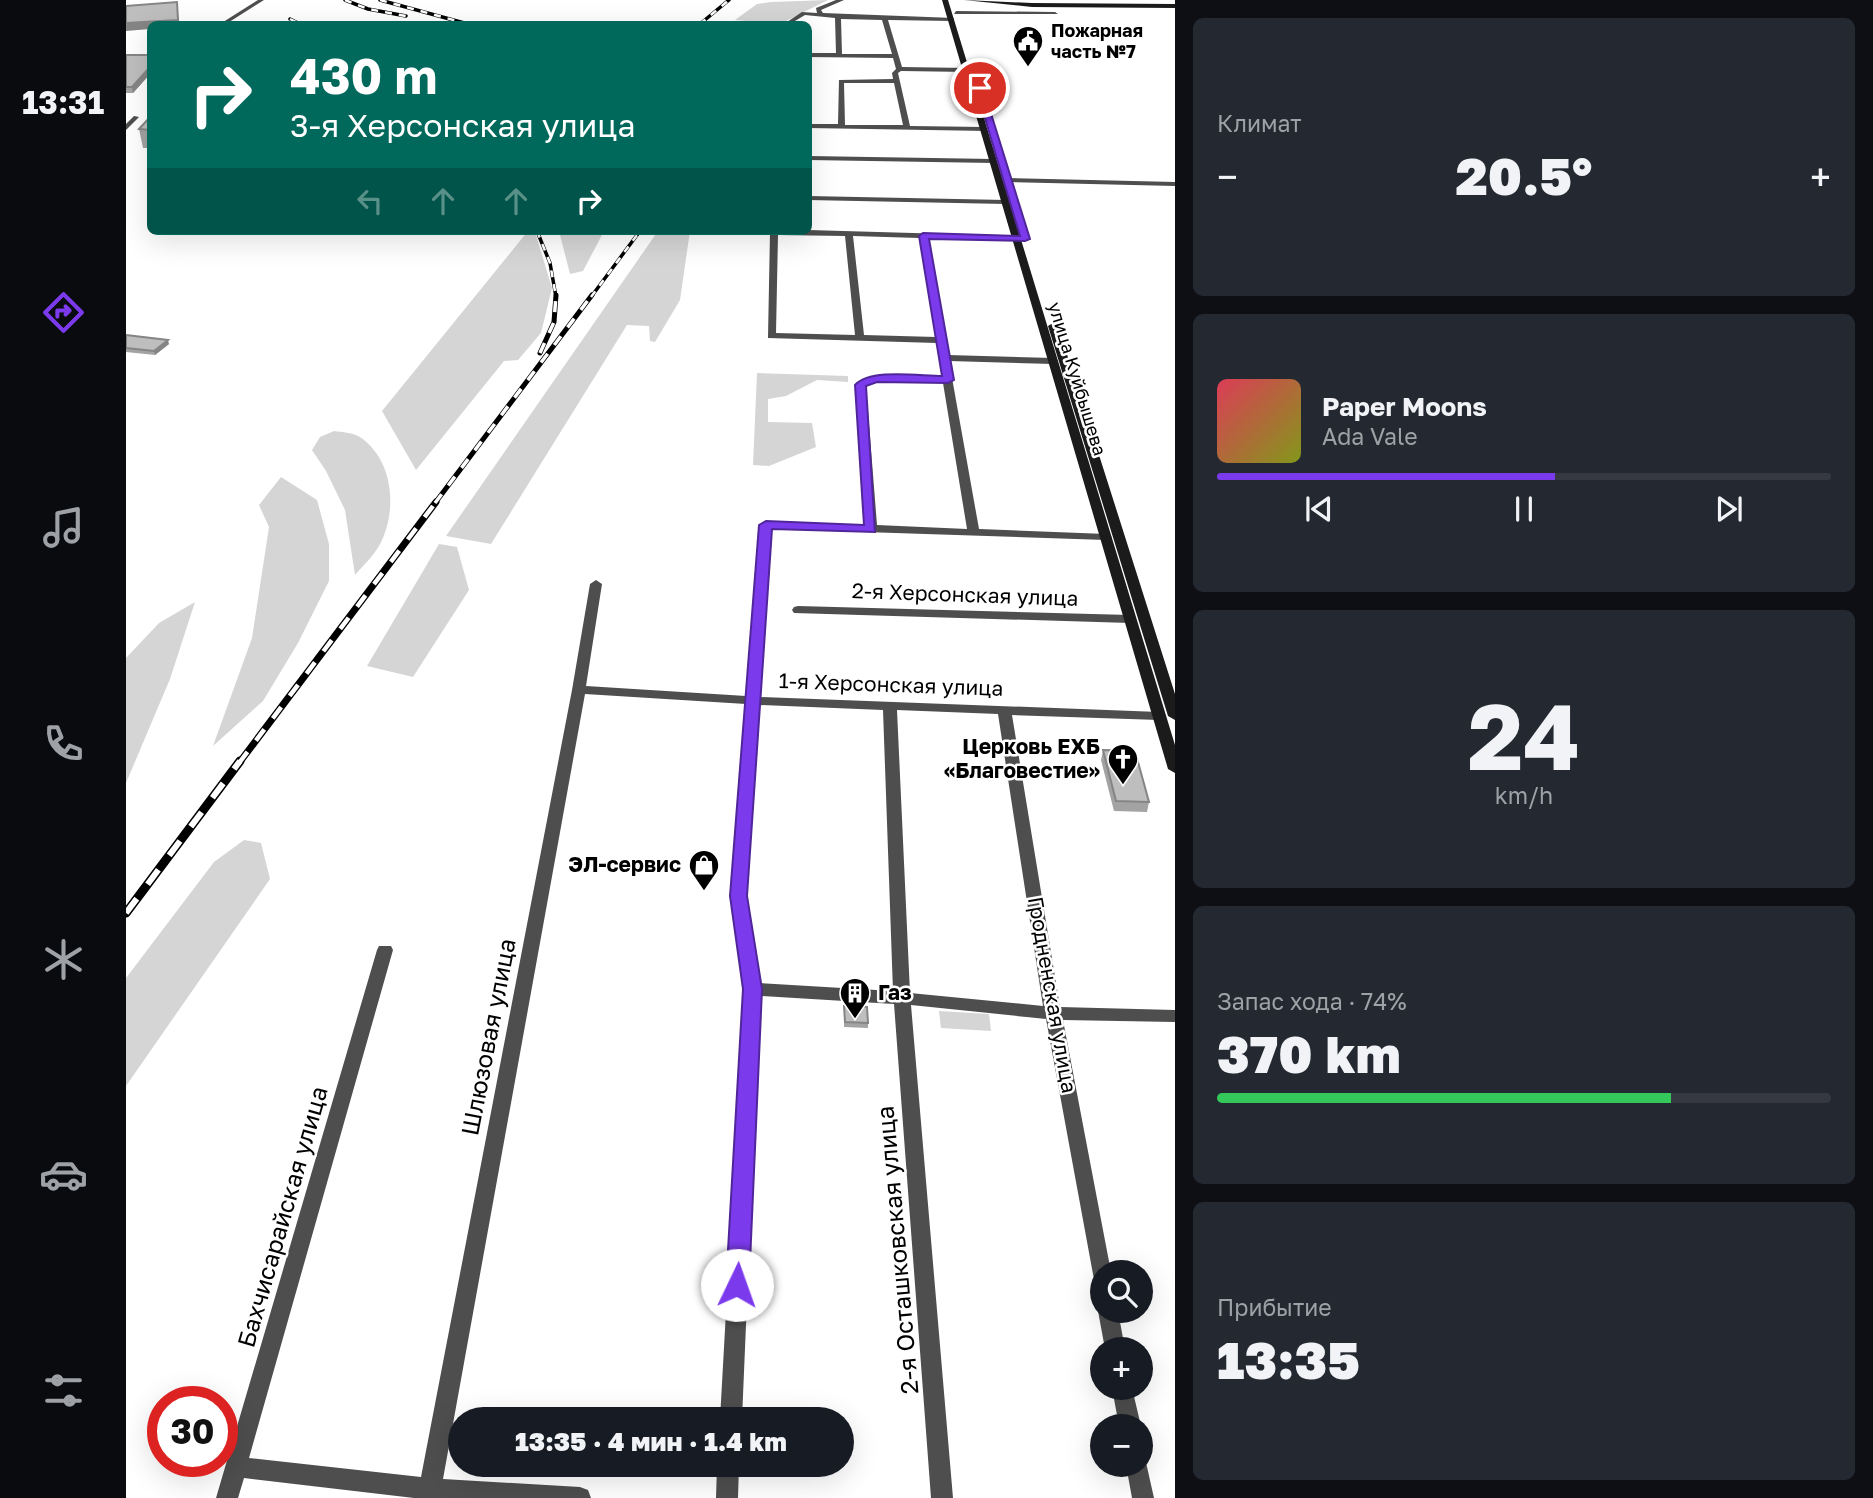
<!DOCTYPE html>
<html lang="ru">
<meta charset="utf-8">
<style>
body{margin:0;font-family:"Golos Text",sans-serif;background:#242831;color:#f1f3f6;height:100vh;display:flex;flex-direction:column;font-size:26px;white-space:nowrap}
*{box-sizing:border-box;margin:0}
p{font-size:23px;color:#9ea1a6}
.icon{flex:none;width:38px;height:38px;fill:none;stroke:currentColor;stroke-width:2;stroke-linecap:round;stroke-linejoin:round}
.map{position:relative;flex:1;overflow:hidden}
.drawer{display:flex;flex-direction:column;gap:18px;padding:18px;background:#0d0f14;width:698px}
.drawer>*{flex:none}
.hud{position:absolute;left:21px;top:21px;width:665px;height:214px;border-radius:10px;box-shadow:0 7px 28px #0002;background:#00695c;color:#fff;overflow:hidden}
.tools{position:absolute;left:964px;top:1260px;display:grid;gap:14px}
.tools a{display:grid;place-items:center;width:63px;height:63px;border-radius:50%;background:#171b24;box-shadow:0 7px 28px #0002;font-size:35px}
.speed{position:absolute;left:21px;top:1386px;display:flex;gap:14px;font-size:35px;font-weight:700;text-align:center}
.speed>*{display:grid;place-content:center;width:91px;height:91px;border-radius:50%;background:#171b24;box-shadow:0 7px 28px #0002;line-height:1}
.speed .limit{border:10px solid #d22;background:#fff;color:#111}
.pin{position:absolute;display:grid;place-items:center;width:60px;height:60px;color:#fff;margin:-30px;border:4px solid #fff;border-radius:50%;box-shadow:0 2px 7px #0007}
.me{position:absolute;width:77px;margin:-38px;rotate:3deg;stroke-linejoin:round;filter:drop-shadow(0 0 5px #0008)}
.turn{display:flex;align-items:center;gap:24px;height:147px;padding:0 28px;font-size:32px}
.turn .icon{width:91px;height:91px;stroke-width:2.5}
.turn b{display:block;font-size:49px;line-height:60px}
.lanes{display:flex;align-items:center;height:66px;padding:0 28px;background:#0003;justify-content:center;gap:35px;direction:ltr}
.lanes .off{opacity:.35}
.big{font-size:52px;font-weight:800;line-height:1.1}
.drawer .tile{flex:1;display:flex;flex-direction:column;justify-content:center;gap:10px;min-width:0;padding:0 24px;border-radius:10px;background:#242831}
.drawer .dial{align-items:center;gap:0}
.dial b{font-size:91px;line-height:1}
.song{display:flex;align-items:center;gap:21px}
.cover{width:84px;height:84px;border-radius:10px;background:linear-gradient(135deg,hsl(350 70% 55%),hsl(70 70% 35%))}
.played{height:7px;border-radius:4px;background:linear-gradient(90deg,#7c3aed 55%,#363941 55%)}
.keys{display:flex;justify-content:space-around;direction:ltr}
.heat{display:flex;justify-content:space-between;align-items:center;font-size:38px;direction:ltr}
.charge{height:10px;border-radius:5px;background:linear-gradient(90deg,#34c759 74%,#363941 0)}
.trip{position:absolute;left:322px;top:1407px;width:406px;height:70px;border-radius:35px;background:#171b24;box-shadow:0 7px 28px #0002;font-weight:800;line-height:70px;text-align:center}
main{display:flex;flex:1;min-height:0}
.menu{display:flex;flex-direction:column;width:126px;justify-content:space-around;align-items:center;background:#090b0e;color:#9ea1a6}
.menu .icon{width:49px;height:49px}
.menu .current{color:#7c3aed}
.menu b{font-size:32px;color:#f1f3f6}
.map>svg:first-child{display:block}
.green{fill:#d5d5d5}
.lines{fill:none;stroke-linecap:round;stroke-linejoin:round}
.minor{fill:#4e4e4e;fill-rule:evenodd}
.tertiary{fill:#4e4e4e;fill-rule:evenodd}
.secondary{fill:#1b1b1b;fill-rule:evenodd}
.rail-far3-casing{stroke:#000;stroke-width:3.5}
.rail-far2-casing{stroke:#000;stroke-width:5}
.rail-far1-casing{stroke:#000;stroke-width:7}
.rail-casing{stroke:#000;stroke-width:9}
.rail-far3{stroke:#fff;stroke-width:2.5;stroke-dasharray:7;stroke-linecap:butt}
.rail-far2{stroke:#fff;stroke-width:3.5;stroke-dasharray:11;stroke-linecap:butt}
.rail-far1{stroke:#fff;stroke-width:4.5;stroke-dasharray:14;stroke-linecap:butt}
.rail{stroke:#fff;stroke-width:6;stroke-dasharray:18;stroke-linecap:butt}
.wall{fill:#a3a3a3}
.shaded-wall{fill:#858585}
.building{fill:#bebebe;stroke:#858585;stroke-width:2}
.route{fill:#7c3aed;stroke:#51269a;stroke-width:2}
.labels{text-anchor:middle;stroke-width:5;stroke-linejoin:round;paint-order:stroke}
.far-poi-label{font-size:18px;font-weight:bold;fill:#000;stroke:#fff;text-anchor:start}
.far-street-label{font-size:18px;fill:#000;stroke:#fff}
.street-label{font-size:21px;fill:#000;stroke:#fff}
.poi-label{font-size:21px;font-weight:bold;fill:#000;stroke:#fff;text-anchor:end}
.near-street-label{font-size:24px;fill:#000;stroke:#fff}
</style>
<main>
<nav class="menu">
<b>13:31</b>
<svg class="icon current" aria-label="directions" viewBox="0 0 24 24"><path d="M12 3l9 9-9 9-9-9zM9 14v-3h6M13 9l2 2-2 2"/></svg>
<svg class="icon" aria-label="music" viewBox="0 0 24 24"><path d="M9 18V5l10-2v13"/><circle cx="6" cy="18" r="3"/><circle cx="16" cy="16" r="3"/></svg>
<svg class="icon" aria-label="phone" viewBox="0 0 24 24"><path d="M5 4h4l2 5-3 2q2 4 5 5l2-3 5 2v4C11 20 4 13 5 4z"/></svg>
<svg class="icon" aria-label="climate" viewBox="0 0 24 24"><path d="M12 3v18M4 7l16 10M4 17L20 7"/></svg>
<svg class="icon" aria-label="car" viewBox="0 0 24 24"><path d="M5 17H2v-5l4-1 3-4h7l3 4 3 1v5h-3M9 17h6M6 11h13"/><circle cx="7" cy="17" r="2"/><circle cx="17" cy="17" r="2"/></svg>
<svg class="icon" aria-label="filters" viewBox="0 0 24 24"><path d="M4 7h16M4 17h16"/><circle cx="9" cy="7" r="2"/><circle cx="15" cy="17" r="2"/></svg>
</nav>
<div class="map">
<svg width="1049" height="1498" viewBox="0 0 1049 1498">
<rect width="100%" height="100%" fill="#fff"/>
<!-- green -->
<path class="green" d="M 702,0 L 654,24 L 609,20 L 631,4 L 645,2 Z
M 402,231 L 408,231 L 410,235 L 426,288 L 415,333 L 392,360 L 378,361 L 290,470 L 256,411 Z
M 433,231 L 478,231 L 457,271 L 444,274 Z
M 532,231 L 564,231 L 554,300 L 529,342 L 524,341 L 523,326 L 501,325 L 365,544 L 320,536 Z
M 631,373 L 722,376 L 722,382 L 691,380 L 660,396 L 642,399 L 642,422 L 686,423 L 690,447 L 643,466 L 627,465 Z
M 208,431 C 216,432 228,433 234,437 C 268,460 272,512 253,546 C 247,556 237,566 229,575 L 219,510 L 200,471 L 186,450 L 194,437 Z
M 155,477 L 191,500 L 203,544 L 203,581 L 172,643 L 137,701 L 87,746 L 126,638 L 143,527 L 133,505 Z
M 313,544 L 331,547 L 343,590 L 287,677 L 241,666 Z
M 69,602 L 44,679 L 0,783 L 0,658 L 33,623 Z
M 118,840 L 135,843 L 144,879 L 0,1086 L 0,978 L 88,862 Z
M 813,1011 L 863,1014 L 865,1031 L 815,1028 Z"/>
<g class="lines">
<!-- minor -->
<path class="minor" d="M 132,0 L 138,0 L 100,24 L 94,24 Z
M 710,0 L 718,0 L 695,10 L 697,13 L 828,18 L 826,21 L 762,20 L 776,67 L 842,68 L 845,70 L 842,72 L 775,71 L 772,73 L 784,126 L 859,127 L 862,131 L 682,128 L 682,124 L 712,124 L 713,80 L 767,79 L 766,73 L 770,69 L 767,58 L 682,57 L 682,53 L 710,53 L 709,18 L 679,15 L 664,24 L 658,24 L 676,12 L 691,13 L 690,8 ZM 715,19 L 756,20 L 766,54 L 716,54 ZM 718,83 L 768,83 L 777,125 L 719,125 Z
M 8,116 L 13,117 L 0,130 L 0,124 Z
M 682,156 L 868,159 L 872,161 L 868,163 L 682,160 Z
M 682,196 L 880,200 L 884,202 L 880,204 L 682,200 Z
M 682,230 L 893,236 L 893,240 L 890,240 L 802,238 L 822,355 L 927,358 L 932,361 L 927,364 L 823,361 L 853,529 L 980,534 L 986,537 L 980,540 L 646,529 L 634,697 L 1033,712 L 1040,716 L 1033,720 L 886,715 L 934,1007 L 1049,1010 L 1049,1022 L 937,1020 L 985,1272 L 976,1272 L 976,1288 L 969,1285 L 920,1019 L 785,1005 L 827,1498 L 805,1498 L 768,1004 L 634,996 L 616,1419 L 594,1419 L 618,989 L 604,896 L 620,704 L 459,694 L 317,1479 L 454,1487 L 462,1490 L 465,1498 L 288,1498 L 118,1478 L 112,1498 L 90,1498 L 251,950 L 253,946 L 265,946 L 267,950 L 123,1458 L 295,1477 L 446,690 L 464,584 L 470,580 L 476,584 L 460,686 L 620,696 L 634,525 L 640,522 L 739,525 L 730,385 L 741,377 L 816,377 L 811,343 L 642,338 L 644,232 ZM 652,235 L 719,236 L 729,335 L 650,333 ZM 727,236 L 793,238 L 810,337 L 738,335 ZM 752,382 L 817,383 L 841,529 L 751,525 L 740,386 L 744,383 ZM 633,705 L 757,710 L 767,991 L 633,983 L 620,896 ZM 771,710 L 872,714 L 917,1006 L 784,993 Z
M 672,606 L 1004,615 L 1010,619 L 1004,623 L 668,613 L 666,610 L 668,607 Z
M 976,1304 L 976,1311 L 992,1311 L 999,1349 L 979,1349 L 972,1311 Z
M 986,1388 L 1006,1388 L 1015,1426 L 993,1426 Z
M 1015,1456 L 1019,1458 L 1028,1498 L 1006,1498 L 1000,1465 L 1015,1465 Z
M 591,1465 L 613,1465 L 612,1498 L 590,1498 Z"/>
<!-- tertiary -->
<path class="tertiary" d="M 830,11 L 929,12 L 932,14 L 828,14 Z
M 881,178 L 1049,182 L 1049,186 L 878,182 L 878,178 Z"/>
<!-- secondary -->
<path class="secondary" d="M 816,0 L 822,0 L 1049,745 L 1049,773 L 1042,769 Z
M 838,0 L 906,3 L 1049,4 L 1049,8 L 906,7 Z
M 927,323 L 932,326 L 1049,694 L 1049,720 L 1042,716 L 922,326 Z"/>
<!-- rail-far3 casing -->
<g class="rail-far3-casing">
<path id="rail-far3" d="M 219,0 L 242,9 L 280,16
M 254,0 L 342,24
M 164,19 L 174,24
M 574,24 L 603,0
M 411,231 L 424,263 L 430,297
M 465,297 L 514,231"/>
</g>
<!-- rail-far2 casing -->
<g class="rail-far2-casing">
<path id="rail-far2" d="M 414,353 L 428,322 L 430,295
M 309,503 L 466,295"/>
</g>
<!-- rail-far1 casing -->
<g class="rail-far1-casing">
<path id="rail-far1" d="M 113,763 L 310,502"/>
</g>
<!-- rail casing -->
<g class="rail-casing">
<path id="rail" d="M 0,913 L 114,761"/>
</g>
<!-- rail-far3 -->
<use href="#rail-far3" class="rail-far3"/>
<!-- rail-far2 -->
<use href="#rail-far2" class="rail-far2"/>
<!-- rail-far1 -->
<use href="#rail-far1" class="rail-far1"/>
<!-- rail -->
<use href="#rail" class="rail"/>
</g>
<!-- wall -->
<path class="wall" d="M 0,55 L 24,55 L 24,74 L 7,93 L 0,93 Z
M 24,117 L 24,148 L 17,148 L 13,129 Z
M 0,335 L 43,344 L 29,355 L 0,352 Z
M 977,750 L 1023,802 L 1021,812 L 988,811 L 975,760 Z
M 718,1006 L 742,1023 L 742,1028 L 718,1027 Z"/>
<!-- shaded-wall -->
<path class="shaded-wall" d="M 51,2 L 53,24 L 24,24 L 24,29 L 0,31 L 0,23 Z
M 24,67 L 24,74 L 7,93 L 6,87 Z
M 42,340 L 43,344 L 29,355 L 28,351 Z"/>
<!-- building -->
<path class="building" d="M 51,2 L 52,20 L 0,23 L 0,6 Z
M 0,55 L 24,55 L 24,67 L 6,87 L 0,87 Z
M 24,117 L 24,130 L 13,129 Z
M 0,335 L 42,340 L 28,351 L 0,348 Z
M 977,750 L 1009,751 L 1023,802 L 990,801 Z
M 718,1006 L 741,1007 L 742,1023 L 719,1022 Z"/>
<!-- route -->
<path class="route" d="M 854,86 L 857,88 L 904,239 L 899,241 L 803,239 L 828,380 L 822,383 L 751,382 L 740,386 L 749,532 L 646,529 L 621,896 L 636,989 L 623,1285 L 619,1292 L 611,1295 L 603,1292 L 600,1285 L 617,989 L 604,896 L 633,525 L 640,521 L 738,525 L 729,385 C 745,368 793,376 816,376 L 793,236 L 797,233 L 894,236 L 850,88 Z"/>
<!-- icons -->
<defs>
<g id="civic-pin" transform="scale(1.575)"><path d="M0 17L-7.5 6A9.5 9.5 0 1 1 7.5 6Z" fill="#000" stroke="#fff"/><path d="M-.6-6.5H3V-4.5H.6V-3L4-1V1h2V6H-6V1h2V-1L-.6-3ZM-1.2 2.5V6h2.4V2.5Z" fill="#fff"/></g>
<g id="church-pin" transform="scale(1.575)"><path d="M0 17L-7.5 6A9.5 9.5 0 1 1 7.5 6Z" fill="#000" stroke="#fff"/><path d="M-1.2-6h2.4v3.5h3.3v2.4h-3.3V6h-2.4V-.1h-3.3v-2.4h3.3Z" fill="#fff"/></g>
<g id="shop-pin" transform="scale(1.575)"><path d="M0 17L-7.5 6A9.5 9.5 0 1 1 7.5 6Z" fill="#000" stroke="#fff"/><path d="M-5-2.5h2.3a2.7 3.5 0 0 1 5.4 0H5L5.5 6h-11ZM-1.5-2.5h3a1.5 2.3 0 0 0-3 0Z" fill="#fff"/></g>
<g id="building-pin" transform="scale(1.575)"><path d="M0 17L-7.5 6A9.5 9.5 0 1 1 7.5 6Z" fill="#000" stroke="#fff"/><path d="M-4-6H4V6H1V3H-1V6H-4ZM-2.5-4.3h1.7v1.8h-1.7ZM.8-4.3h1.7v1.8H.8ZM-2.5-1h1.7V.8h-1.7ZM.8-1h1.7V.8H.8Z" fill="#fff"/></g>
</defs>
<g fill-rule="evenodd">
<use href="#civic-pin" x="902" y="41"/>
<use href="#church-pin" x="997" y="759"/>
<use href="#shop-pin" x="578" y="865"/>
<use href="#building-pin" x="729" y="993"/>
</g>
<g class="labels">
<!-- far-poi labels -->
<g class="far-poi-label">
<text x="925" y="37">Пожарная<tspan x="925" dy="21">часть №7</tspan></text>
</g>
<!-- far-street labels -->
<g class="far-street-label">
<text transform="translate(951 379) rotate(73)" y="6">улица Куйбышева</text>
</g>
<!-- street labels -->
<g class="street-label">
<text transform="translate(839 595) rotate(2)" y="7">2-я Херсонская улица</text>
<text transform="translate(765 685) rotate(2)" y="7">1-я Херсонская улица</text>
<text transform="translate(926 995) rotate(80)" y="7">Гродненская улица</text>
</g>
<!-- poi labels -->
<g class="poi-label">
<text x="974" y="754">Церковь ЕХБ<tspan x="974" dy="24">«Благовестие»</tspan></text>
<text x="555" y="872">ЭЛ-сервис</text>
<text x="752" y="1000" text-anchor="start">Газ</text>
</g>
<!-- near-street labels -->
<g class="near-street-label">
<text transform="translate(363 1037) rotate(-79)" y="8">Шлюзовая улица</text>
<text transform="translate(157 1217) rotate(-74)" y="8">Бахчисарайская улица</text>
<text transform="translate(772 1250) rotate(-95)" y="8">2-я Осташковская улица</text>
</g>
</g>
</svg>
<div class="tools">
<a><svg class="icon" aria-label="search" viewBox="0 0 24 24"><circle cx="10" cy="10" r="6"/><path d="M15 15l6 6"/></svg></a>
<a>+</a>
<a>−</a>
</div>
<div class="speed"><div class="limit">30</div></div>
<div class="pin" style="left:854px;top:88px;background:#d93025"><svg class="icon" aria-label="arrive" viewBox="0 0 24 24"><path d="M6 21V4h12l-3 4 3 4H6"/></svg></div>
<svg class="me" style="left:611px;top:1285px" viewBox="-20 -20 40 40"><circle r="19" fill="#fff"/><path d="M0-13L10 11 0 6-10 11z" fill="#7c3aed"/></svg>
<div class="trip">13:35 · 4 мин · 1.4 km</div>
<div class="hud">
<div class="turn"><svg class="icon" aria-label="right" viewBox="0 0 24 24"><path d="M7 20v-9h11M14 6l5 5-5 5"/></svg><div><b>430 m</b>3-я Херсонская улица</div></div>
<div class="lanes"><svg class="icon off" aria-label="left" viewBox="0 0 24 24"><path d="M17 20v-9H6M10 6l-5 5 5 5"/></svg><svg class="icon off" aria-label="ahead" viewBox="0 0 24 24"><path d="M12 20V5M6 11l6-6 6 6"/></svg><svg class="icon off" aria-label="ahead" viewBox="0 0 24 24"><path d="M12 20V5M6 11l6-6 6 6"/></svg><svg class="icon" aria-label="right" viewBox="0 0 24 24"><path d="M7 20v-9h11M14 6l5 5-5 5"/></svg></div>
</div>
</div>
<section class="drawer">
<div class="tile"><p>Климат</p>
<div class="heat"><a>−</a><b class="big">20.5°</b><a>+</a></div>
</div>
<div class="tile">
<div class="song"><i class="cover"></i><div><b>Paper Moons</b><p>Ada Vale</p></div></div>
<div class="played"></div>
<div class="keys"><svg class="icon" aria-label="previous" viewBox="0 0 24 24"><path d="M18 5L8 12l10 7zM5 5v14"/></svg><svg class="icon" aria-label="pause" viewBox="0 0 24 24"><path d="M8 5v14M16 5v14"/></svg><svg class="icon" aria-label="next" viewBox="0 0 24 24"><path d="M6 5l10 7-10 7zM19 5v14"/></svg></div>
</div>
<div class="tile dial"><b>24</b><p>km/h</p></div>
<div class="tile"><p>Запас хода · 74%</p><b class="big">370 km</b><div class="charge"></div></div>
<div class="tile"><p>Прибытие</p><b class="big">13:35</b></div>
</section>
</main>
